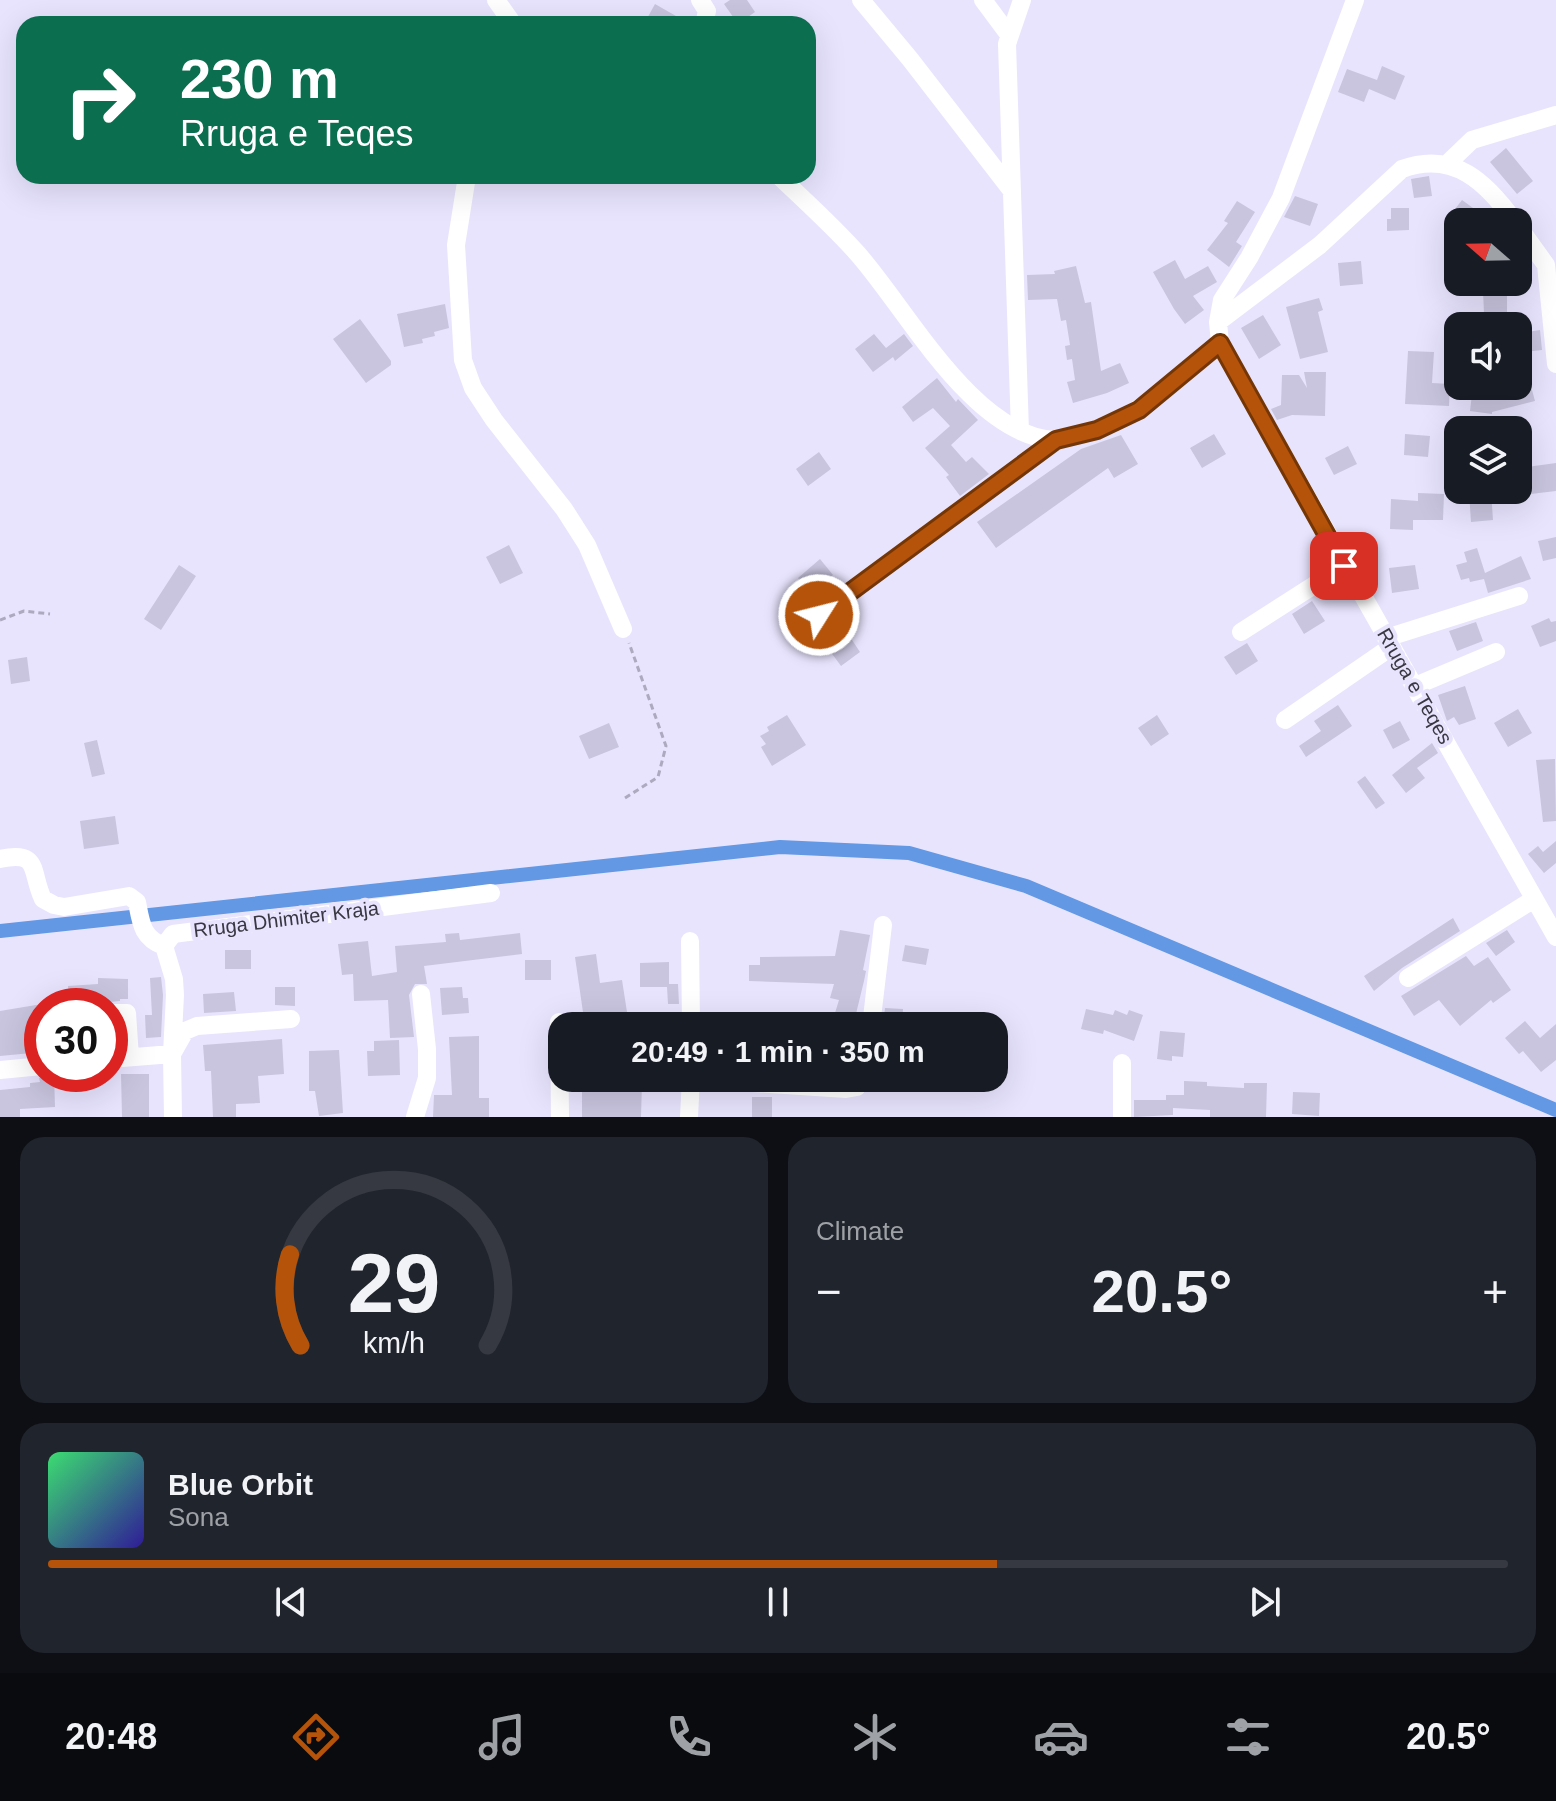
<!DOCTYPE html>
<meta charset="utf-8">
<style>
body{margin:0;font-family:Helvetica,sans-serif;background:#20242c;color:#f1f3f6;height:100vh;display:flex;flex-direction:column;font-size:30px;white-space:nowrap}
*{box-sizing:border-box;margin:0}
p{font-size:26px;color:#9ea1a6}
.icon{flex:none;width:44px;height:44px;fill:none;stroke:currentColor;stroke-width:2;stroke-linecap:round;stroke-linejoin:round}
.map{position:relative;height:1117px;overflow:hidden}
.side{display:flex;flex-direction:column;gap:20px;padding:20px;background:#0d0f14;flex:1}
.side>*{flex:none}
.top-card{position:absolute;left:16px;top:16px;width:800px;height:168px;border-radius:24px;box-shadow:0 8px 32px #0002;background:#0b6e4f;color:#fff;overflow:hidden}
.needle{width:52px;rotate:290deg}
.controls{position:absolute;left:1444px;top:208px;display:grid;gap:16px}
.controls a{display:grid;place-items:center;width:88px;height:88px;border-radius:16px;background:#171b24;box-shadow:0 8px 32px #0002;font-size:40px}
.speed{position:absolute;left:24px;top:988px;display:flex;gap:16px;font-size:40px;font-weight:700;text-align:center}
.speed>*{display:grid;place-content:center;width:104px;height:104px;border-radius:50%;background:#171b24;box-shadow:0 8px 32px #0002;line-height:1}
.speed .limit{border:12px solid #d22;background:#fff;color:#111}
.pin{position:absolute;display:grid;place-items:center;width:68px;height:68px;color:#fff;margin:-34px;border-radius:16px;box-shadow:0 4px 12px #0006}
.me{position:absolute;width:88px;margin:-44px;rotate:54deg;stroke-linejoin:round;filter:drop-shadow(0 0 6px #0008)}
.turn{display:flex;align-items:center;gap:28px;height:168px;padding:0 32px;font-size:36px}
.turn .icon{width:104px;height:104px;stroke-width:2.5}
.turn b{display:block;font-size:56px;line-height:68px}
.big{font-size:60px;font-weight:800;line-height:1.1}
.side .tile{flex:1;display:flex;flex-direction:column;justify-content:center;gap:12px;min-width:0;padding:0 28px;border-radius:24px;background:#20242c}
.side .dial{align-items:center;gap:0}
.dial svg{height:208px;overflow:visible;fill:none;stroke:#363941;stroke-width:7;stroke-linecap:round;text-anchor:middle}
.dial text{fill:#f1f3f6;stroke:none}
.song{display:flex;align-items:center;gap:24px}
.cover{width:96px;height:96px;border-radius:12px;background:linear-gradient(135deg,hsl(140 70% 55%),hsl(250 70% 35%))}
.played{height:8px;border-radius:4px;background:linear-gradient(90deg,#b45309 65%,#363941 65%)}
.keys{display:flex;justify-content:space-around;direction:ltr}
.heat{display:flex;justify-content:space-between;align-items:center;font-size:44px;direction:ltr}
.side .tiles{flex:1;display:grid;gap:20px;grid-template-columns:1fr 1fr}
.tile:last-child{grid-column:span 2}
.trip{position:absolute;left:548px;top:1012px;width:460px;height:80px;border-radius:24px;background:#171b24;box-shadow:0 8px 32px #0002;font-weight:800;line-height:80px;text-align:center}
.menu{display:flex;height:128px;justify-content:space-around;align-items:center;background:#090b0e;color:#9ea1a6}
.menu .icon{width:56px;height:56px}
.menu .selected{color:#b45309}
.menu b{font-size:36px;color:#f1f3f6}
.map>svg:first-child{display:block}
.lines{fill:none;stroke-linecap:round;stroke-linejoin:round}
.canal{stroke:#6298e4;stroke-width:14}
.building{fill:#c9c5df}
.path{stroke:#adaabf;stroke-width:3;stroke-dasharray:6 4;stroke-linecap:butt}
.minor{stroke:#fff;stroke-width:18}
.route-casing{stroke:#753606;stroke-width:20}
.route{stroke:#b45309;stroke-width:14}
.labels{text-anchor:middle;stroke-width:8;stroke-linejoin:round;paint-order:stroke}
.street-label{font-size:20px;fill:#393741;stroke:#e8e4fe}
</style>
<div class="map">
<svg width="1556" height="1117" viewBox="0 0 1556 1117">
<rect width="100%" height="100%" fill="#e8e4fe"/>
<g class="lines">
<!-- canal -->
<path class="canal" d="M 0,931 L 780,847 L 909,853 L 1026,886 L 1556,1110"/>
</g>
<!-- building -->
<path class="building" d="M 730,0 L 747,0 L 755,12 L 738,24 L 724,4 Z
M 655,4 L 676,16 L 672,24 L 644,24 Z
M 1382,66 L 1405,76 L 1395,100 L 1369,89 L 1364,102 L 1338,92 L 1347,69 L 1377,80 Z
M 1506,148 L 1533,181 L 1517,194 L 1490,162 Z
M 1429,176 L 1432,196 L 1414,198 L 1411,179 Z
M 1295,196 L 1318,204 L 1310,226 L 1284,217 Z
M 1462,200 L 1480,213 L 1473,222 L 1445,222 Z
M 1237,201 L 1255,212 L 1236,242 L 1242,246 L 1229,267 L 1207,250 L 1228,223 L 1224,221 Z
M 1391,208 L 1409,208 L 1409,230 L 1387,231 L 1387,219 L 1391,219 Z
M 1175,260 L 1185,279 L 1208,266 L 1217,282 L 1193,296 L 1204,310 L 1185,324 L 1174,309 L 1153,272 Z
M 1361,261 L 1363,284 L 1340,286 L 1338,263 Z
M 1076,266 L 1085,303 L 1091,302 L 1101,371 L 1120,363 L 1129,383 L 1107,393 L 1073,403 L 1067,382 L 1075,380 L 1072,359 L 1067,360 L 1065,346 L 1070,345 L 1066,320 L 1061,321 L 1057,299 L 1028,300 L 1027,275 L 1055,274 L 1054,271 Z
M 1507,289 L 1507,314 L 1484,314 L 1483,290 Z
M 1319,298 L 1323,310 L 1318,312 L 1328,352 L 1300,359 L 1286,307 Z
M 445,304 L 449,328 L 434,332 L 435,336 L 422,339 L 423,343 L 404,347 L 397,314 Z
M 1263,315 L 1281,345 L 1259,359 L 1241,328 Z
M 360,319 L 391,361 L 391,365 L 366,383 L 333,339 Z
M 1540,330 L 1542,350 L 1523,352 L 1520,333 Z
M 874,334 L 886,348 L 904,334 L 913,346 L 895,361 L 893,357 L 873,372 L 855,349 Z
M 1408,351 L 1434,352 L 1432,383 L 1450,384 L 1449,406 L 1405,404 Z
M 1304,372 L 1326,372 L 1325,416 L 1292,415 L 1277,420 L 1271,409 L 1281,405 L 1282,375 L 1299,375 L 1307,388 Z
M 937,378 L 956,402 L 958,399 L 978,420 L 951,445 L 966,462 L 972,457 L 989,474 L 960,496 L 946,477 L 949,475 L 925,448 L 950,426 L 933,408 L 913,422 L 902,407 Z
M 1529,379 L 1535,401 L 1492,412 L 1492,414 L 1470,411 L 1473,386 L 1504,390 L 1504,386 L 1518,386 L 1518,382 Z
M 1214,434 L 1226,454 L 1202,468 L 1190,448 Z
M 1405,434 L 1430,436 L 1428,457 L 1404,455 Z
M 1121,435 L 1138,464 L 1114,478 L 1108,468 L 996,548 L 977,522 L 1081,449 Z
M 1348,446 L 1357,464 L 1334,475 L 1325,458 Z
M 819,452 L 831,469 L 808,486 L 796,469 Z
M 1556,463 L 1556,491 L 1531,494 L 1527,467 Z
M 1491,491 L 1493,520 L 1471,522 L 1469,492 Z
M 1418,493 L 1444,494 L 1443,520 L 1413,520 L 1413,530 L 1390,529 L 1391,499 L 1418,501 Z
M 1556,537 L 1556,558 L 1543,561 L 1538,541 Z
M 509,545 L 523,573 L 500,584 L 486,557 Z
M 1477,548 L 1485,573 L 1521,556 L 1531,579 L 1488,593 L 1484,579 L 1470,582 L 1469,578 L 1461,580 L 1456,565 L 1467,562 L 1464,552 Z
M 820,559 L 833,575 L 827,580 L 832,585 L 816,599 L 798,578 Z
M 179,565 L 196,576 L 161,630 L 144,619 Z
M 1415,565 L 1419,589 L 1392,593 L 1389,568 Z
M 1312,601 L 1325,621 L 1304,634 L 1292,614 Z
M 1549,618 L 1551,622 L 1556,621 L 1556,641 L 1540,647 L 1531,626 Z
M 1476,622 L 1483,641 L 1457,651 L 1449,631 Z
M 850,637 L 860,652 L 841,666 L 830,651 Z
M 1247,643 L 1258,661 L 1236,675 L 1224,657 Z
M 27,657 L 30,681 L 11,684 L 8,660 Z
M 1465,686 L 1476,719 L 1459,725 L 1454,717 L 1447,721 L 1438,695 Z
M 1338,705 L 1352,726 L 1306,757 L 1299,746 L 1321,731 L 1314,721 Z
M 1518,709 L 1532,733 L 1508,747 L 1494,723 Z
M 787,715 L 806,745 L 772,766 L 761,747 L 766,744 L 760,736 L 769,731 L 767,727 Z
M 1157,715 L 1169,734 L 1151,746 L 1138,728 Z
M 1400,721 L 1410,740 L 1393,749 L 1383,730 Z
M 609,723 L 619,747 L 589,759 L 579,736 Z
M 97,740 L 105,774 L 92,777 L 84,743 Z
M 1432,743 L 1438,753 L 1417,768 L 1425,778 L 1406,793 L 1392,775 Z
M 1555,759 L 1556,821 L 1543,822 L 1536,760 Z
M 1365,776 L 1385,803 L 1376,809 L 1357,782 Z
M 115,816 L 119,844 L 84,849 L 80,821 Z
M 1556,841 L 1556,863 L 1544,873 L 1528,854 L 1538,846 L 1543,852 Z
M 1453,918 L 1460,931 L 1402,968 L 1374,991 L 1364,976 Z
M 840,930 L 870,935 L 863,970 L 866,971 L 864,981 L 853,1026 L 831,1026 L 839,1000 L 830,998 L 834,984 L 749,981 L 749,965 L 760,965 L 760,957 L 835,956 Z
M 1507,930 L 1515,942 L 1496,956 L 1486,943 Z
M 459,933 L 460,940 L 520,933 L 522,954 L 424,966 L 427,984 L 415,984 L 409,995 L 414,1037 L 390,1038 L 388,1000 L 354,1001 L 353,974 L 342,975 L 338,944 L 368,941 L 372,976 L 397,972 L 395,946 L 446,942 L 445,934 Z
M 905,945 L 929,949 L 926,965 L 902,961 Z
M 225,950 L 251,950 L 251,969 L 225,969 Z
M 596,954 L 600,983 L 622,980 L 627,1012 L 653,1012 L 653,1026 L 585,1026 L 575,957 Z
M 1466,956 L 1474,966 L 1488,957 L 1511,990 L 1493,1003 L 1491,1000 L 1460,1026 L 1439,1000 L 1414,1016 L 1401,996 Z
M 525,960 L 551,960 L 551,980 L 525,980 Z
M 669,962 L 669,984 L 678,984 L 679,1004 L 668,1004 L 667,987 L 640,987 L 640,963 Z
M 161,977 L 163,995 L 161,1037 L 146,1038 L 145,1015 L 152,1015 L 150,978 Z
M 98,978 L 128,979 L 128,999 L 120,999 L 120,1001 L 110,1002 L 105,1006 L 69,1006 L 68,986 L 98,984 Z
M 275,987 L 295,987 L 295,1006 L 275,1005 Z
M 462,987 L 463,998 L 468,998 L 469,1013 L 442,1015 L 440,988 Z
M 234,992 L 236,1011 L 204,1013 L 203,994 Z
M 42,1004 L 42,1052 L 0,1056 L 0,1011 Z
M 885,1008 L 903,1009 L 902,1026 L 883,1026 Z
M 1086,1009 L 1113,1015 L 1115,1010 L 1127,1015 L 1129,1010 L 1143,1015 L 1134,1041 L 1104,1030 L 1103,1034 L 1081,1029 Z
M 1525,1021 L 1540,1038 L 1556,1024 L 1556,1060 L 1541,1072 L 1523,1051 L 1519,1054 L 1505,1038 Z
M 1160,1031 L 1185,1033 L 1183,1057 L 1172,1056 L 1172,1061 L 1157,1059 Z
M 479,1036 L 479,1098 L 489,1098 L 489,1117 L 433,1117 L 434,1095 L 452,1095 L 449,1037 Z
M 282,1039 L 284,1074 L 258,1076 L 260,1103 L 236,1104 L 236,1117 L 213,1117 L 211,1071 L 205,1071 L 203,1045 Z
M 399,1040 L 400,1075 L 368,1076 L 367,1051 L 374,1051 L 374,1041 Z
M 994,1043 L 1006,1043 L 1003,1083 L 994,1082 Z
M 339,1050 L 343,1113 L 319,1116 L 315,1091 L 309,1091 L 309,1051 Z
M 54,1074 L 55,1107 L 20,1109 L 20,1117 L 0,1117 L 0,1090 L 30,1087 L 30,1083 L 40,1082 L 39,1078 Z
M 121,1074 L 149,1074 L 149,1117 L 122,1117 Z
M 582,1078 L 610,1078 L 610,1082 L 642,1083 L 641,1117 L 582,1117 Z
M 1184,1081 L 1207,1082 L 1207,1086 L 1244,1088 L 1244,1083 L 1267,1083 L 1266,1117 L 1210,1117 L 1210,1110 L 1173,1108 L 1173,1115 L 1134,1117 L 1134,1100 L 1166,1100 L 1166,1095 L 1184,1095 Z
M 1293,1092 L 1320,1093 L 1319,1116 L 1292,1114 Z
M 752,1097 L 772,1097 L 772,1117 L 752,1117 Z"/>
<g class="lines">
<!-- path -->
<path class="path" d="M 0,620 L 24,611 L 50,614
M 625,798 L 658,777 L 666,746 L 629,643"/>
<!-- minor -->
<path class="minor" d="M 496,0 L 513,24
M 700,0 L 707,11 L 704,24
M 861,0 L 910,59 L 1012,191
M 983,0 L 1009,35
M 1355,0 L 1281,198 L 1249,258 L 1222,300 L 1218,322 L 1220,343 L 1556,937
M 1447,164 L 1472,140 L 1556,115
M 467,176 L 456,245 L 463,360 L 473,388 L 494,420 L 564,509 L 587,545 L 623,629
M 779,176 C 805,201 833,226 857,253 C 907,309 973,436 1055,440 C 1062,440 1071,436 1079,435 C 1136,421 1176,380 1220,343
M 1518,226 L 1546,265 L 1556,364
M 1218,322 L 1320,245 L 1402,169 C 1454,150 1487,183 1515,222
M 1020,431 L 1007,44 L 1022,0
M 819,615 L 1056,440
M 1241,632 L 1344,566
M 1386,638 L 1519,596
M 1415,686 L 1496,652
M 1285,720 L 1391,647
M 0,859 C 41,850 30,872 43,899 L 54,905 L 64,907 L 129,896 L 137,902 C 141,923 142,938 164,946
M 690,941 L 691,1026
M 1408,978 L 1534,899
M 115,1013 L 127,1013 L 130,1057
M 559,1022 L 560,1117
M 871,1026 L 883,925
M 110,1059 L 172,1054 L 185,1031 L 197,1026 L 291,1019
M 0,1070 L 42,1066
M 691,1079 L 846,1089 L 857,1087 L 862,1078
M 173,1117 L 172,1054 L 175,995 L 174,979 L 164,946 L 173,934 L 491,893
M 415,1117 L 427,1078 L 427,1049 L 421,994
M 689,1117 L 691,1078
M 1122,1117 L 1122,1063"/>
</g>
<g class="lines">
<!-- route casing -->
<g class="route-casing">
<path id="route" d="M 819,615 L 1056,440 L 1097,430 L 1139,410 L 1220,343 L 1344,566"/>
</g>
<!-- route -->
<use href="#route" class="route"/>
</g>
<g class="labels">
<!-- street labels -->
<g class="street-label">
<text transform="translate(1415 686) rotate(60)" y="7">Rruga e Teqes</text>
<text transform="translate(286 919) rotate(-7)" y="7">Rruga Dhimiter Kraja</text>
</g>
</g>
</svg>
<div class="controls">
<a><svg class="needle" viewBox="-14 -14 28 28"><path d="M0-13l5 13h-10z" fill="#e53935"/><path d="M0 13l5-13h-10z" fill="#9ea1a6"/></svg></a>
<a><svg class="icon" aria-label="sound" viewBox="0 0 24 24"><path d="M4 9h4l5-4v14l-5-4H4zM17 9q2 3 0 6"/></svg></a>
<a><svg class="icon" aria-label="layers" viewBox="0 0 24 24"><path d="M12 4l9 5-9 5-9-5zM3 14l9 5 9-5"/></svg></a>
</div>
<div class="speed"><div class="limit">30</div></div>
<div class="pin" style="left:1344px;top:566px;background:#d93025"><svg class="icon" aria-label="arrive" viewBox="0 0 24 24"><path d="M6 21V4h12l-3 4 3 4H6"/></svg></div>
<svg class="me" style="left:819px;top:615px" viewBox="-20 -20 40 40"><circle r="17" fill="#b45309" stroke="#fff" stroke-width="3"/><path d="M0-11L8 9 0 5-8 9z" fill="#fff"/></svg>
<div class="trip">20:49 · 1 min · 350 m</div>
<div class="top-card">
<div class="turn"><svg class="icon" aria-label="right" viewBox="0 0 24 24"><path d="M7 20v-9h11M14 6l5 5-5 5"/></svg><div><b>230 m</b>Rruga e Teqes</div></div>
</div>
</div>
<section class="side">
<div class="tiles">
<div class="tile dial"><svg viewBox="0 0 100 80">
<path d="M14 69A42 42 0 1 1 86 69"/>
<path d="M14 69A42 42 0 0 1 10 34" stroke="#b45309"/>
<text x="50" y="56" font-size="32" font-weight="700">29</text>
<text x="50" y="72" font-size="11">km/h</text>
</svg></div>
<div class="tile"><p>Climate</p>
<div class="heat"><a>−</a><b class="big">20.5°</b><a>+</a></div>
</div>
<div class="tile">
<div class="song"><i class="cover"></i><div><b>Blue Orbit</b><p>Sona</p></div></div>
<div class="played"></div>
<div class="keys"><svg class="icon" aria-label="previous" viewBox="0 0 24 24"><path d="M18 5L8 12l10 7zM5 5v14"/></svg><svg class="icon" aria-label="pause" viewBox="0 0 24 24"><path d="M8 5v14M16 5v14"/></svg><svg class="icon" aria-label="next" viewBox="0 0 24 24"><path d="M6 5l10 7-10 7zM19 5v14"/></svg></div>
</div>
</div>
</section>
<nav class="menu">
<b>20:48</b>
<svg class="icon selected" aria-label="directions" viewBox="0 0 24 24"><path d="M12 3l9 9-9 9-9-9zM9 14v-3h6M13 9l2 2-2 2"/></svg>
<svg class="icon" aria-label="music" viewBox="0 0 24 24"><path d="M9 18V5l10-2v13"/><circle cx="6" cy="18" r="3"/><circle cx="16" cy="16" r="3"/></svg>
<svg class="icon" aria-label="phone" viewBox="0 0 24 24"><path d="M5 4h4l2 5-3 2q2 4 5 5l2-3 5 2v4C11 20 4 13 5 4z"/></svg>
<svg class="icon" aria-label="climate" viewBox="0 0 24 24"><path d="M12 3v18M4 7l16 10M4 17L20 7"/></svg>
<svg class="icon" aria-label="car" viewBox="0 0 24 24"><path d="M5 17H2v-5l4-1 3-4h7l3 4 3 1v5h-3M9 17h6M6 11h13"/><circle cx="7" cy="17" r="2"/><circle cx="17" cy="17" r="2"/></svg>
<svg class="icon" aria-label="filters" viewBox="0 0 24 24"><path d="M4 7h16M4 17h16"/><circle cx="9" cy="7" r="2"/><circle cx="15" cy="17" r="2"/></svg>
<b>20.5°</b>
</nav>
